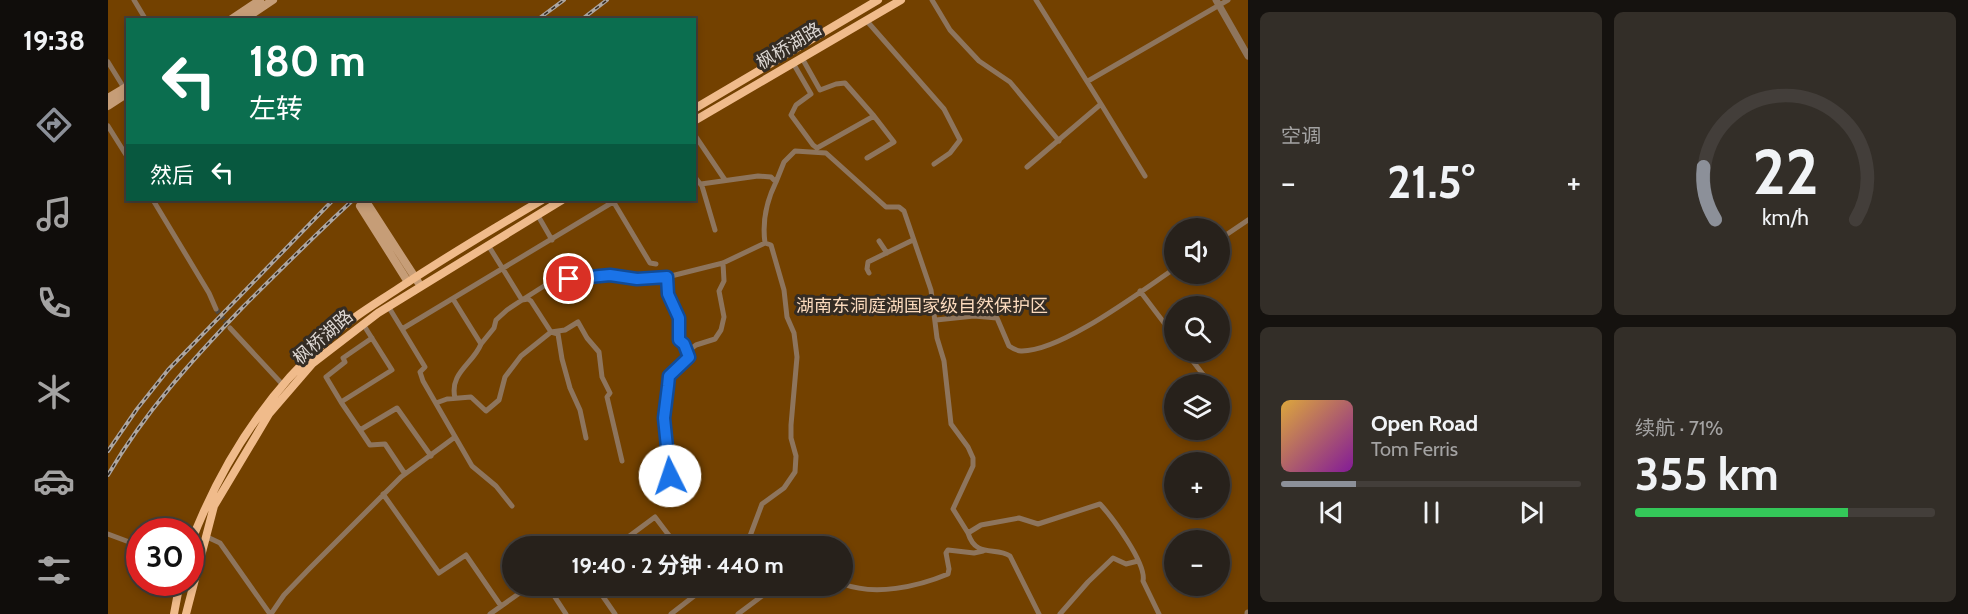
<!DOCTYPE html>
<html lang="zh">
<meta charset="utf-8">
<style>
body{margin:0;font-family:Cabin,"Noto Sans SC",sans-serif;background:#332e28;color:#f1f3f6;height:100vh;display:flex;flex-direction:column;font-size:22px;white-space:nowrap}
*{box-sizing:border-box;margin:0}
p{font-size:20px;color:#a4a3a3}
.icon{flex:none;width:33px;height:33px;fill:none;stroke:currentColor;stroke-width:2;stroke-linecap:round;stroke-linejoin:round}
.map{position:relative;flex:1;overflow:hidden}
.side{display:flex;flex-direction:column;gap:12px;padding:12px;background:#15120f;width:720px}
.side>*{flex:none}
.top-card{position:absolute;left:18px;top:18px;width:570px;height:183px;border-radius:0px;box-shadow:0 3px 9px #0003,0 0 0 2px #433e3a;background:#0b6e4f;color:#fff;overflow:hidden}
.fabs{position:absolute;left:1056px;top:218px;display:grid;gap:12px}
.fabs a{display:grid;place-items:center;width:66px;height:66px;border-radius:50%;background:#27211b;box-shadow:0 3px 9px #0003,0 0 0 2px #433e3a;font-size:30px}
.speed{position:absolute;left:18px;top:518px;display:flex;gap:12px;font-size:30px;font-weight:700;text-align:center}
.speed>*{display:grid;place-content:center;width:78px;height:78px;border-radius:50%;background:#27211b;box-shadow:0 3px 9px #0003,0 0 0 2px #433e3a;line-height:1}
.speed .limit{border:9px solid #d22;background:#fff;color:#111}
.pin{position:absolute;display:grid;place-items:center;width:51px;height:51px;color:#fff;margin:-26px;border:3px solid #fff;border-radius:50%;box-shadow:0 2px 6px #0007}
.me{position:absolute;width:66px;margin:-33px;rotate:356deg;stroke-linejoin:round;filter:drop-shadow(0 0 4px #0008)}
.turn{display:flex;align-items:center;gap:21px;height:126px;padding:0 24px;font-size:27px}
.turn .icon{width:78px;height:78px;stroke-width:2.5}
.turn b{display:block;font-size:42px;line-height:51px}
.then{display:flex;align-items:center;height:57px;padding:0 24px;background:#0003;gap:12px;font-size:22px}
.big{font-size:45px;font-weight:700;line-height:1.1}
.side .card{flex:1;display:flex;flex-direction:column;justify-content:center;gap:9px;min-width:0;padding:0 21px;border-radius:9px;background:#332e28}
.side .dial{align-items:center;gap:0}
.dial svg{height:156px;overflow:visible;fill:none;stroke:#433e3a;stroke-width:7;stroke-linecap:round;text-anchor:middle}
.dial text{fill:#f1f3f6;stroke:none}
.song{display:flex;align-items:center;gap:18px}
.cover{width:72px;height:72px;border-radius:9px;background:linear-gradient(135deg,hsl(40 70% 55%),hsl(290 70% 35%))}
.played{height:6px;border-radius:3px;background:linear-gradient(90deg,#8c9099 25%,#433e3a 25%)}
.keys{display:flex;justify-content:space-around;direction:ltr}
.heat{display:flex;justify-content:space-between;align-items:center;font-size:33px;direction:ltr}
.charge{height:9px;border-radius:4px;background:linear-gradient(90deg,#34c759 71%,#433e3a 0)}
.side .tiles{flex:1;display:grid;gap:12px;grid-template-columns:repeat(2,1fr)}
.trip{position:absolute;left:394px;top:536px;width:351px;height:60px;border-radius:30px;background:#27211b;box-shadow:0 3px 9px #0003,0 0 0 2px #433e3a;font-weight:700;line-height:60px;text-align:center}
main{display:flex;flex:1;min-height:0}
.tab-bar{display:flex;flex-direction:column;width:108px;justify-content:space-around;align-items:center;background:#100d0b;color:#a4a3a3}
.tab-bar .icon{width:42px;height:42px}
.tab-bar .active{color:#8c9099}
.tab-bar b{font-size:27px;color:#f1f3f6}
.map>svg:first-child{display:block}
.park{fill:#734100;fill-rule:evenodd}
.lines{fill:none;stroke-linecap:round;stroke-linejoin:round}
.minor-tunnel{stroke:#4d463e;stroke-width:5;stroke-dasharray:5 2.5;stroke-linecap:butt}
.minor{stroke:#8e755d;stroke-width:5}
.tertiary{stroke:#8e755d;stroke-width:7}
.secondary{stroke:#c69d77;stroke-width:8}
.primary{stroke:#f0bb8b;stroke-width:8}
.rail-casing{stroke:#ada6a1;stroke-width:4}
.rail{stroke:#342c24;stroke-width:1.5;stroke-dasharray:4.5;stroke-linecap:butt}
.route-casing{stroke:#114b97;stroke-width:15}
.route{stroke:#1a73e8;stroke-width:10}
.labels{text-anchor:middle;stroke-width:6;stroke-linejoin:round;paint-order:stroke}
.street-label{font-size:18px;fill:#ddd7d3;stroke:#342c24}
.park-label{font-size:18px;fill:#fbdabd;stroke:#342c24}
</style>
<main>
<nav class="tab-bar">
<b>19:38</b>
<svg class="icon active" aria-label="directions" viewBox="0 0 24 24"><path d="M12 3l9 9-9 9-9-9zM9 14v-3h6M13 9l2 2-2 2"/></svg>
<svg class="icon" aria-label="music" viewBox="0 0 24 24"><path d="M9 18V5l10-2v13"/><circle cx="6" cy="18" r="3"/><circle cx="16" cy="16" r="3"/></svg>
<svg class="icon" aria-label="phone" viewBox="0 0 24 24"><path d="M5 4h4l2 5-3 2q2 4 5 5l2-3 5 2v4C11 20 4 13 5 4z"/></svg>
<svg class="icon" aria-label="climate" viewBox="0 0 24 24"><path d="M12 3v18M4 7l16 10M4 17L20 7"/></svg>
<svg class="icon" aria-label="car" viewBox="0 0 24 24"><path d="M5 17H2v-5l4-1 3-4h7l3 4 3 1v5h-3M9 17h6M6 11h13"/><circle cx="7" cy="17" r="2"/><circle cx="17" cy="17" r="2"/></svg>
<svg class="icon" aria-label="filters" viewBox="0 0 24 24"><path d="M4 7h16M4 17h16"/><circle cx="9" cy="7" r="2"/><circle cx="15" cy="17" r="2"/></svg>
</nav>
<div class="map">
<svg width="1140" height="614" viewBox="0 0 1140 614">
<rect width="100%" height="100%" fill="#342c24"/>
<!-- park -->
<path class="park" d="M 0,0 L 1140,0 L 1140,614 L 0,614 ZM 20,20 L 586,20 L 586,200 L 20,200 ZM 1066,228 L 1112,228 L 1112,273 L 1066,273 ZM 1066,306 L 1112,306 L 1112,351 L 1066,351 ZM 1066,384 L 1112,384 L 1112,429 L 1066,429 ZM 1066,462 L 1112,462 L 1112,507 L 1066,507 ZM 32,531 L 82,531 L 82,582 L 32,582 ZM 1066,540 L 1112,540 L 1112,585 L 1066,585 ZM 405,546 L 735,546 L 735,585 L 405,585 Z"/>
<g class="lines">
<!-- minor-tunnel -->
<path class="minor-tunnel" d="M 108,309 L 122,328"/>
<!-- minor -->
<path class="minor" d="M 26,0 L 38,20
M 824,0 L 842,30 L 871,61 L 902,82 L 951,141
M 758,20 L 836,109 L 852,140 L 842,153 L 826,164
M 0,62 L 16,88
M 685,63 L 703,94 L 688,105 L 683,115 L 705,145 L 709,148 L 766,116 L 737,83 L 728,84 L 712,90 L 694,58
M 980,81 L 1120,0
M 993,104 L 1037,176
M 0,126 L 20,158
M 586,134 L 617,180
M 759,158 L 786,142 L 766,116
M 919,167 L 993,104 L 928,0
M 586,176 L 594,186 L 607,230
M 668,182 L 676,162 L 687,151 L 718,153 L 778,207 L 791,207 L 796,211 L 823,290 L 829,338 L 836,361 L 843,424 L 860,447 L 865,458 L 865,466 L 845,509 L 860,533
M 593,184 L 650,176 L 663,177 L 668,182 C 658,202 654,221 657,243 L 663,245 L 676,290 L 679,317 L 686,333 L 689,357 L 683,425 L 683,438 L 688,456 L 687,472 L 676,488 L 654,504 L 642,536 L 640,546
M 45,200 L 101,293 L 108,309
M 505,201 L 542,263 L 548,264
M 429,214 L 444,240
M 1112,239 L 1140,220
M 771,241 L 779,253
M 380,245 L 414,300 L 436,286 L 461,279 L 502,275 L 529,279 L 559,277 L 615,263 L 657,243
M 761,273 L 759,269 L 760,262 L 805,240
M 559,277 L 560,294 L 571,318 L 571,340 L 576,344 L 581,356 L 561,376 L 560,386 L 556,418 L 562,476
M 1032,291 L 1066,336
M 345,299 L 373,344 C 365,364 341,373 347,398
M 280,306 L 294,329 L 505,202
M 828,320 L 866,316 L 889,318 L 901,346 C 904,348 909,351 913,351 C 953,352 1033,291 1066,269
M 122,328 L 175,385
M 294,329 L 317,367 L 312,372 L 315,381 L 364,466 L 388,486 L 404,506
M 373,344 L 386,328 L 388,320 L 399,310 L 414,300 L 420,299 L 423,301 L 443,332 L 450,334 L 454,359 L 462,388 L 472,410 L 478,438
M 580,351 L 588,345 L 607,339 L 613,330 L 616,317 L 611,291 L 616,281 L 615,263
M 1077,351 L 1097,377
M 233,402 L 218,377 L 237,362 L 235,358 L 264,338
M 328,403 L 339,399 L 363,397 L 378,411 L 391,400 L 397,377 L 413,356 L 443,332 L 457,330 L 470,322 L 479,338 L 491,352 L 494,377 L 502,393 L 499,397 L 514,461
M 252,430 L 233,402 L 284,370 L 255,324
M 297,474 L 277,444 L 262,445 L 252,430 L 289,408 L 323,456
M 275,494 L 331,573 L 358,555 L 393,606
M 0,534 L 32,546
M 97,536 L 112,543 L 162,614
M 508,546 L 547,517 L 569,546
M 735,584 C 767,596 809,587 840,574 L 841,569 L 838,553 L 840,550 L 866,553 L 875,551
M 439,585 L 458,614
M 487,585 L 507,614
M 163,614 L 176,595 L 202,568 L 293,477 L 347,437
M 382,614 L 423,585
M 563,614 L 599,586 L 598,585
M 630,614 L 654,596 L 651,585
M 931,614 L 902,556 C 888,546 868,559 860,533 L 873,525 L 911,518 L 930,524 L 992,504 C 1004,517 1039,564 1035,581 L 1051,614
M 952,614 L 980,582 L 1005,558 L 1018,564 L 1030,561"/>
<!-- tertiary -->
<path class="tertiary" d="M 1108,0 L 1140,56
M 1140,614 L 1140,613"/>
<!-- secondary -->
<path class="secondary" d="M 122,20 L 152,0
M 135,20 L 165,0
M 0,98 L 20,86
M 0,106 L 20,93
M 257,200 L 310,282
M 252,206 L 300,282"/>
<!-- primary -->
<path class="primary" d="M 586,109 L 770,0
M 586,121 L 793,0
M 82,545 C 112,466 157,395 220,339 C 241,319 267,304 291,288 C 338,257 386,228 434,200
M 66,614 L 72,582
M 78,614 L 106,506 L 161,414 L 205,363 L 270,313 L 454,200"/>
<!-- rail casing -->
<g class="rail-casing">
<path id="rail" d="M 429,20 L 456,0
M 473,20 L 499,0
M 0,451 L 29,409 L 60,370 L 225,200
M 0,475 C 37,412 84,360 134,308 C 171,271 207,235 245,200"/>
</g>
<!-- rail -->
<use href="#rail" class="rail"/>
</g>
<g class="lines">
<!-- route casing -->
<g class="route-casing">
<path id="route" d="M 461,279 L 502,275 L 529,279 L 559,277 L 560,294 L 571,318 L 571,340 L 576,344 L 581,357 L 561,376 L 560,386 L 556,418 L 562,476"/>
</g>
<!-- route -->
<use href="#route" class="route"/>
</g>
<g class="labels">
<!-- street labels -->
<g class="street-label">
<text transform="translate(681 46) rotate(-31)" y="6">枫桥湖路</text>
<text transform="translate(215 337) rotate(-41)" y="6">枫桥湖路</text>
</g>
<!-- park labels -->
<g class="park-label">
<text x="814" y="312">湖南东洞庭湖国家级自然保护区</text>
</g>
</g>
</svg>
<div class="fabs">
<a><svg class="icon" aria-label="sound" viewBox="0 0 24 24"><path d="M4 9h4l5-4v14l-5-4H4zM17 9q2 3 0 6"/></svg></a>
<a><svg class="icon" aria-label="search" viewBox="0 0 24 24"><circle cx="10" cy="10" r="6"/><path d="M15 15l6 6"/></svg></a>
<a><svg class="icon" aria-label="layers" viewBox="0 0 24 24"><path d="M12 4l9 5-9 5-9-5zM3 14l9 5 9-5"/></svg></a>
<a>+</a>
<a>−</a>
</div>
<div class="speed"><div class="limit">30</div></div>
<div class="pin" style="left:461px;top:279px;background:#d93025"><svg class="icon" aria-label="arrive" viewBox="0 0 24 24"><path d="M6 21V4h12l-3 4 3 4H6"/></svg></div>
<svg class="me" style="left:562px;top:476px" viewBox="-20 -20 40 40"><circle r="19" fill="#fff"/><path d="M0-13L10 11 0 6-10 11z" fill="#1a73e8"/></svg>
<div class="trip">19:40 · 2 分钟 · 440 m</div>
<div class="top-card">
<div class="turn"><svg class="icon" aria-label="left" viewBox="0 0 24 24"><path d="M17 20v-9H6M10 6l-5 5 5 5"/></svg><div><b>180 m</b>左转</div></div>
<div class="then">然后<svg class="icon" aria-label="left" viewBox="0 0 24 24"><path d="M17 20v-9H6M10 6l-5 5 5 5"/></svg></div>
</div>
</div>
<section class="side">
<div class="tiles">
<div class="card"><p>空调</p>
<div class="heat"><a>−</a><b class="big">21.5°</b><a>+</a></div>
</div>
<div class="card dial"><svg viewBox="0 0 100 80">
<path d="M14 69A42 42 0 1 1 86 69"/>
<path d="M14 69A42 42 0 0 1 8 42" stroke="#8c9099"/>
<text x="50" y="56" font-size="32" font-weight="700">22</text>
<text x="50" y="72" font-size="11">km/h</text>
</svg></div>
<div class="card">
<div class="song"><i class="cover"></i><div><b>Open Road</b><p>Tom Ferris</p></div></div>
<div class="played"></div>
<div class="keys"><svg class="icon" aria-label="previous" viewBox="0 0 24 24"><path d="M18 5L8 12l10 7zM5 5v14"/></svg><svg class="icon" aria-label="pause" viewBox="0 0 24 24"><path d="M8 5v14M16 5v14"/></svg><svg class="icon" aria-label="next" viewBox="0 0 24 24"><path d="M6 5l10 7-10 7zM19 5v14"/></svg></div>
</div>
<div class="card"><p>续航 · 71%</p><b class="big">355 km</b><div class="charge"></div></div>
</div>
</section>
</main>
